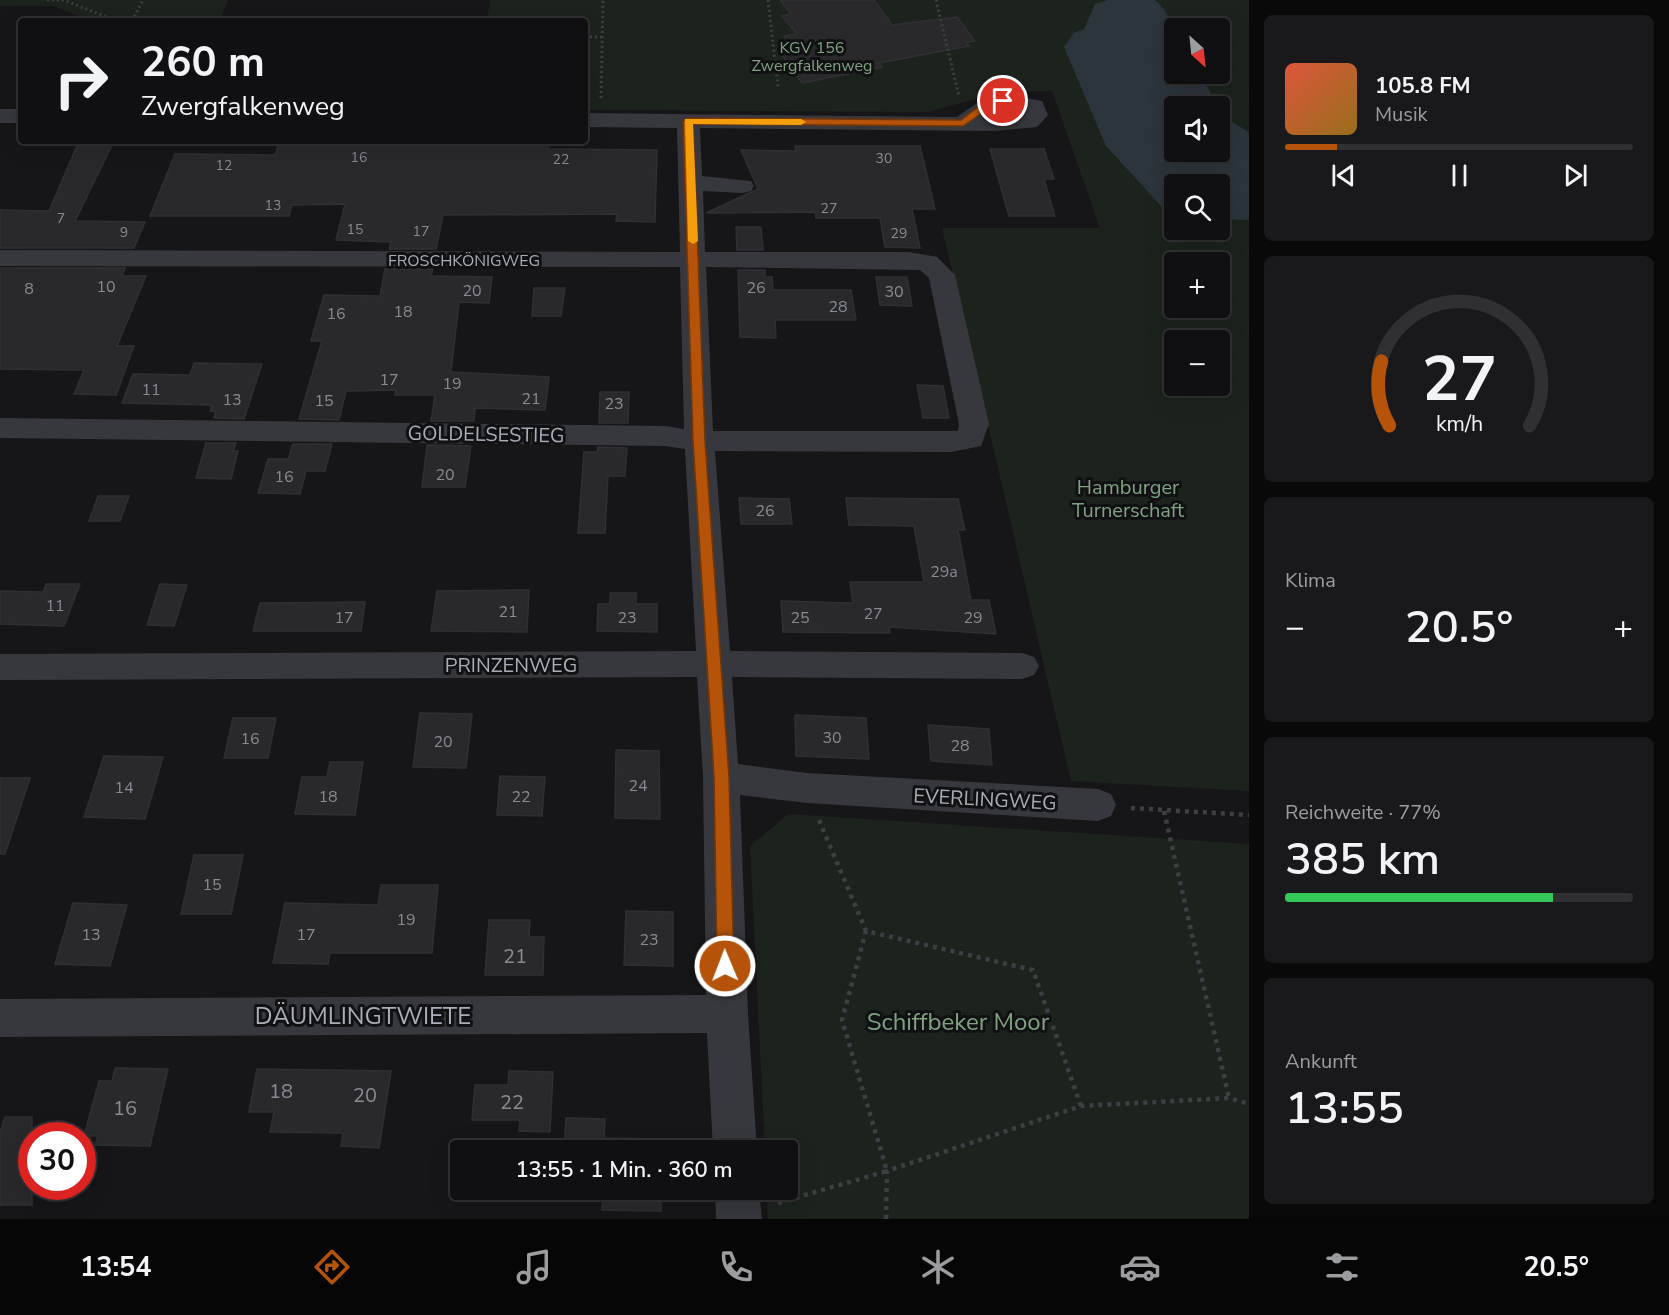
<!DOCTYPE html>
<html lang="de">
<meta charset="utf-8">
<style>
body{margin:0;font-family:"Nunito Sans",sans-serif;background:#19191b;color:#f1f3f6;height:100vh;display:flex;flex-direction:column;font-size:22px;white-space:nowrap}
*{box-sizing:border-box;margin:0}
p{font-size:20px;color:#9c9d9f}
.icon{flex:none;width:33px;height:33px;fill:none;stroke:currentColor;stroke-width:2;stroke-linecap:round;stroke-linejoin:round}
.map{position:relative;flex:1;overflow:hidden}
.drawer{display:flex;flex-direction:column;gap:15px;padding:15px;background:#09090a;width:420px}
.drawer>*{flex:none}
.guide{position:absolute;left:18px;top:18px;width:570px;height:126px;border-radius:6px;box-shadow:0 6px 24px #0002,0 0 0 2px #303032;background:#101012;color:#f1f3f6;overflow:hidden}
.needle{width:39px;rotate:153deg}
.buttons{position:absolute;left:1164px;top:18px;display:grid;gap:12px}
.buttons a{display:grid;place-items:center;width:66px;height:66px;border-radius:6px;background:#101012;box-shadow:0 6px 24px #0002,0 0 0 2px #303032;font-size:30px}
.speed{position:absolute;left:18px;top:1122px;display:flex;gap:12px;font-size:30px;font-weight:700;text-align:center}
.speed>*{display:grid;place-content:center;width:78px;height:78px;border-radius:50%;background:#101012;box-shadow:0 6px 24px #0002,0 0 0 2px #303032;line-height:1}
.speed .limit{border:9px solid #d22;background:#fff;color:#111}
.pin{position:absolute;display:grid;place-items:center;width:51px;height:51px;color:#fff;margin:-26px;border:3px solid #fff;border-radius:50%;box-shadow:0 2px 6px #0007}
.me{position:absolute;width:66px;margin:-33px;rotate:359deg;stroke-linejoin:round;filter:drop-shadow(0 0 4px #0008)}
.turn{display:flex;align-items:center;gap:21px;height:126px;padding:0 24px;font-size:27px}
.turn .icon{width:78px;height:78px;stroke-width:2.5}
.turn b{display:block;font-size:42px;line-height:51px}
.big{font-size:45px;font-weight:600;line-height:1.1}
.drawer .widget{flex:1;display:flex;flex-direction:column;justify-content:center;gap:9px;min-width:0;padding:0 21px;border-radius:9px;background:#19191b}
.drawer .dial{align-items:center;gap:0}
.dial svg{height:156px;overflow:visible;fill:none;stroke:#303032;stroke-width:7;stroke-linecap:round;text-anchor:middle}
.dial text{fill:#f1f3f6;stroke:none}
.song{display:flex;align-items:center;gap:18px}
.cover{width:72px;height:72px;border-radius:9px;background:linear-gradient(135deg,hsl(10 70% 55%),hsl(40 70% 35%))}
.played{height:6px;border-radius:3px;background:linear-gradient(90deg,#b45309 15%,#303032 15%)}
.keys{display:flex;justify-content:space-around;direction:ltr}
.heat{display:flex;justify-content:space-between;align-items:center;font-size:33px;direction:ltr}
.charge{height:9px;border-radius:4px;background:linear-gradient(90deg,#34c759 77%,#303032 0)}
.trip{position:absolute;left:450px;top:1140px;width:348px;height:60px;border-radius:6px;background:#101012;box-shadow:0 6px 24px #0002,0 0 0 2px #303032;font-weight:600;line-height:60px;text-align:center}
.dock{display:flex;height:96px;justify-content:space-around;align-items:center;background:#060607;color:#9c9d9f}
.dock .icon{width:42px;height:42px}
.dock .on{color:#b45309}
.dock b{font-size:27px;color:#f1f3f6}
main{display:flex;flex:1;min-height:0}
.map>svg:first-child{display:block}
.green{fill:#1c231d;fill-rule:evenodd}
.water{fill:#2c353c}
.building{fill:#29292c;stroke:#303034;stroke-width:1.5}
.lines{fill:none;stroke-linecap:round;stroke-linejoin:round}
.path-far1{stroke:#3d3f44;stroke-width:3;stroke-dasharray:2 3;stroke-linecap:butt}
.path{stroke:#3d3f44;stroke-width:4.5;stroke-dasharray:4 5;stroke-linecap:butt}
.minor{fill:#37383d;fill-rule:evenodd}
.tree{fill:#506452}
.route{fill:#b45309;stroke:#753606;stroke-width:1.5}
.slow{fill:#f59e0b}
.labels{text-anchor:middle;stroke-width:6;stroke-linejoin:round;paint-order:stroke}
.far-number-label{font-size:14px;fill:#888b94}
.far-park-label{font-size:16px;fill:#7fa381;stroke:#111113}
.far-street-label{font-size:16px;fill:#a8adb8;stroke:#111113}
.number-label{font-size:16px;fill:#888b94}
.street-label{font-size:20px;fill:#a8adb8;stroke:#111113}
.park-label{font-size:20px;fill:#7fa381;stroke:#111113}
.near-number-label{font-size:20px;fill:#888b94}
.near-street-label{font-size:24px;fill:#a8adb8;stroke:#111113}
.near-park-label{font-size:24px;fill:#7fa381;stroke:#111113}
</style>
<main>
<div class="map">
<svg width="1249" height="1219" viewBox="0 0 1249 1219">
<rect width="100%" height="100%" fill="#161618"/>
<!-- green -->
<path class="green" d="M 0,0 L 228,0 L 219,21 L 93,21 L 53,6 L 0,6 Z
M 490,0 L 1249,0 L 1249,791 L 1071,781 L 942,228 L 1100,228 L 1052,91 L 1004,91 L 928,112 L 585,110 L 585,21 L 487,21 ZM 1174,28 L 1220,28 L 1220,74 L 1174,74 ZM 1174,106 L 1220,106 L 1220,152 L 1174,152 ZM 1174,184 L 1220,184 L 1220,230 L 1174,230 ZM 1174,262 L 1220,262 L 1220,308 L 1174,308 ZM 1174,340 L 1220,340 L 1220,386 L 1174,386 Z
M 788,814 L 1249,844 L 1249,1219 L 768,1219 L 767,1190 L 788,1190 L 788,1150 L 765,1150 L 750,846 Z"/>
<!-- water -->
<path class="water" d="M 1108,0 L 1155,0 C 1178,18 1174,47 1174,74 L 1200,74 L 1218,106 L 1174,106 L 1174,152 L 1220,152 L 1220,109 L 1225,118 L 1249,132 L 1249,220 L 1220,219 L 1220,184 L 1174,184 L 1174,215 L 1162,207 L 1106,146 L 1064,47 L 1074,33 L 1084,29 L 1095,4 Z"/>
<!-- building -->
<path class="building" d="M 780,0 L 874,0 L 892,25 L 957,17 L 975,41 L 966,42 L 969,46 L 879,63 L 882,67 L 802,83 L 782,55 L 797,53 L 784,36 L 797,34 L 782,16 L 791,14 Z
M 79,141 L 114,141 L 75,221 L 145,222 L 134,248 L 0,248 L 0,210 L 49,211 Z
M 280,141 L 517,141 L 548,143 L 548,149 L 657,150 L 655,222 L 616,221 L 617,214 L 443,215 L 436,249 L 389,249 L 391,242 L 336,240 L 345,204 L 292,205 L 289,216 L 150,216 L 175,154 L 275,155 Z
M 795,146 L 920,146 L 935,209 L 912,209 L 920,248 L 885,247 L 880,218 L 816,218 L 815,212 L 706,213 L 758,189 L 741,150 L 796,151 Z
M 990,149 L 1044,149 L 1054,179 L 1044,179 L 1055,216 L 1009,216 Z
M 736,227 L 761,227 L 763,250 L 737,250 Z
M 0,268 L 125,268 L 122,276 L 146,276 L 117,346 L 134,346 L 116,395 L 74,394 L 84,370 L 0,369 Z
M 385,269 L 433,269 L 431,276 L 492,277 L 489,303 L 459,302 L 451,372 L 549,377 L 545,410 L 475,408 L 474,421 L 431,421 L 435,395 L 395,395 L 396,390 L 346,391 L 339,420 L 299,419 L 322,341 L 311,341 L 324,295 L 380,296 Z
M 738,270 L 765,270 L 765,277 L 772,277 L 773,290 L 851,290 L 856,320 L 775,320 L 776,338 L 740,337 Z
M 876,277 L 907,277 L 912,306 L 880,305 Z
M 534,288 L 565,288 L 561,316 L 532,316 Z
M 194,363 L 262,364 L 244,419 L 214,418 L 216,412 L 210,411 L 212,405 L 122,403 L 133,374 L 190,375 Z
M 917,385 L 943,386 L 949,418 L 923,418 Z
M 600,392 L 629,392 L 628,423 L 599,423 Z
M 206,443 L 236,443 L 233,451 L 238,451 L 231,479 L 196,478 Z
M 293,444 L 332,444 L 325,471 L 306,471 L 300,494 L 258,493 L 268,459 L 288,459 Z
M 427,445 L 471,446 L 465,487 L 422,487 Z
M 598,447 L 627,448 L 625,476 L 608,476 L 605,533 L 578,533 L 584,452 L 597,452 Z
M 98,496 L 129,496 L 120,521 L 89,521 Z
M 739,498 L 789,499 L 792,524 L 741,524 Z
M 846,498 L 958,499 L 965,530 L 958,530 L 971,600 L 989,600 L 996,634 L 889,627 L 890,633 L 783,632 L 781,601 L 853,603 L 850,582 L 924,582 L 914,526 L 849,525 Z
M 46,584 L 80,584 L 64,626 L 0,624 L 0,591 L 43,592 Z
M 160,584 L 187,585 L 174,626 L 147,625 Z
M 529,590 L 527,632 L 431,631 L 437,591 Z
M 610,593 L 636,593 L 636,604 L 657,604 L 657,632 L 597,631 L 598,604 L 610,604 Z
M 365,602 L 361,631 L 253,631 L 260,603 Z
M 420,713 L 472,714 L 466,768 L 413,767 Z
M 795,715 L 866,718 L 869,759 L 796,756 Z
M 233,718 L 276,718 L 268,758 L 224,758 Z
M 928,725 L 989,729 L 992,765 L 931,761 Z
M 616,750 L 659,751 L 660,819 L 615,818 Z
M 104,756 L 163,757 L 145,819 L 84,817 Z
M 330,762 L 363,762 L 355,815 L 295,814 L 302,777 L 327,777 Z
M 500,776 L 545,777 L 542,816 L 497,815 Z
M 0,778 L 30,778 L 5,854 L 0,854 Z
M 194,855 L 243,855 L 231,914 L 181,914 Z
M 381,885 L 438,885 L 432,953 L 330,953 L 328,964 L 273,963 L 285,903 L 378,905 Z
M 73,903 L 127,905 L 110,966 L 55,964 Z
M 626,911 L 673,912 L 673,966 L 624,965 Z
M 489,920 L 530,920 L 529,937 L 544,937 L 543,975 L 485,975 Z
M 115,1068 L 168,1069 L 150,1146 L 95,1145 L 98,1136 L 84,1136 L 99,1081 L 112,1081 Z
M 257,1069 L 391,1071 L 379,1148 L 341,1146 L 343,1133 L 270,1132 L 274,1112 L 249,1112 Z
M 509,1071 L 553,1072 L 550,1132 L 519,1131 L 520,1120 L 472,1120 L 475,1085 L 508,1085 Z
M 5,1117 L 32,1117 L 32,1205 L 0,1205 L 0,1133 Z
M 566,1118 L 605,1119 L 604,1138 L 661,1139 L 661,1150 L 564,1150 Z
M 603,1190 L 661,1190 L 661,1211 L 602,1210 Z"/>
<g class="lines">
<!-- path-far1 -->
<path class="path-far1" d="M 47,0 L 63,0 L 118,21
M 768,0 L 778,86
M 936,0 L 959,96
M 132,21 L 143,0
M 585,37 L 601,37
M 601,98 L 603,0"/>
<!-- path -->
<path class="path" d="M 1131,808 L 1249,815
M 1164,811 L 1229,1098
M 819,820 L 866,931
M 778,1203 L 887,1171 L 842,1020 L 866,931 L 1033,970 L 1081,1106
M 886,1219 L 887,1171 L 1081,1106 L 1229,1098 L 1249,1104"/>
<!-- minor -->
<path class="minor" d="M 1005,94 L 1042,101 L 1048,115 L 1037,127 L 996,131 L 700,128 L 702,176 L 751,181 L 754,186 L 751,191 L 742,193 L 703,191 L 705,252 L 909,252 L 937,257 L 955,275 L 989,424 L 981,446 L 951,452 L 715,451 L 730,651 L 1022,653 L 1034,657 L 1039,666 L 1034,675 L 1022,679 L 732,677 L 738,764 L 807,773 L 1098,789 L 1111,794 L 1116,805 L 1111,816 L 1098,821 L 807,803 L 740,795 L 748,1014 L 757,1150 L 713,1150 L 707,1033 L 0,1037 L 0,999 L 706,995 L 703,777 L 697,677 L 0,680 L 0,654 L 696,651 L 685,449 L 665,446 L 0,438 L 0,418 L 665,426 L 684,429 L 680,267 L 0,266 L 0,250 L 680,252 L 677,128 L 585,127 L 585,113 L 957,117 L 980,101 ZM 1005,108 L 1019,109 L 1024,114 L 986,117 ZM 706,267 L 920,270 L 929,278 L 959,424 L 958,431 L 713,431 Z
M 0,109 L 21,109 L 21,123 L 0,123 Z
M 715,1190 L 759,1190 L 762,1219 L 716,1219 Z"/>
</g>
<!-- trees -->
<circle class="tree" cx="1004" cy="114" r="6"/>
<!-- route -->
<path class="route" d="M 1003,98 L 1007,99 L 1007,103 L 985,111 L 963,126 L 693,124 L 705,441 L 729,777 L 734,966 L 731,972 L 725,974 L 720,972 L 717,966 L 714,777 L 693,441 L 683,121 L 688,118 L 961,120 L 978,107 Z"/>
<!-- slow -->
<path class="slow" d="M 685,119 L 801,119 L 806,122 L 801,125 L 693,124 L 698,241 L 693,244 L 688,241 Z"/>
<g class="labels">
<!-- far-number labels -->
<g class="far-number-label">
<text x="359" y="162">16</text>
<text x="884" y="163">30</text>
<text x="561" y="164">22</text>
<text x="224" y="170">12</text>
<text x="273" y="210">13</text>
<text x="829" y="213">27</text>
<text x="61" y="223">7</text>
<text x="355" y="234">15</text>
<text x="421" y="236">17</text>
<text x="124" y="237">9</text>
<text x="899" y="238">29</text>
</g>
<!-- far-park labels -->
<g class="far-park-label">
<text x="812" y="53">KGV 156<tspan x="812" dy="18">Zwergfalkenweg</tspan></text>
</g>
<!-- far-street labels -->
<g class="far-street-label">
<text x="464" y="266">FROSCHKÖNIGWEG</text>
</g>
<!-- number labels -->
<g class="number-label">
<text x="106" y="292">10</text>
<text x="756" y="293">26</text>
<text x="29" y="294">8</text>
<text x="472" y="296">20</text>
<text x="894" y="297">30</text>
<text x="838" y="312">28</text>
<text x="403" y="317">18</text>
<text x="336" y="319">16</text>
<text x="389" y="385">17</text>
<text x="452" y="389">19</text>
<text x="151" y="395">11</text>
<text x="531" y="404">21</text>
<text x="232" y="405">13</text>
<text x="324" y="406">15</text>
<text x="614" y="409">23</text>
<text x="445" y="480">20</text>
<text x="284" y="482">16</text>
<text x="765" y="516">26</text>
<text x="944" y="577">29a</text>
<text x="55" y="611">11</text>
<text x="508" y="617">21</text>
<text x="873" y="619">27</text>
<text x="344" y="623">17</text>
<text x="627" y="623">23</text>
<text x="800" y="623">25</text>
<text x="973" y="623">29</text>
<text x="832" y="743">30</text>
<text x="250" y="744">16</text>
<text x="443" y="747">20</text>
<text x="960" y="751">28</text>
<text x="638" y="791">24</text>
<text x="124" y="793">14</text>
<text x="328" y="802">18</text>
<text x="521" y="802">22</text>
<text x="212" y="890">15</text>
<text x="406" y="925">19</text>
<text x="91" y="940">13</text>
<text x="306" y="940">17</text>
<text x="649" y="945">23</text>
</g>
<!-- street labels -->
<g class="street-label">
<text transform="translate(486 434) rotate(1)" y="7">GOLDELSESTIEG</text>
<text x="511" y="672">PRINZENWEG</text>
<text transform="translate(985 799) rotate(3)" y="7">EVERLINGWEG</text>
</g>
<!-- park labels -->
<g class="park-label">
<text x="1128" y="494">Hamburger<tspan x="1128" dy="23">Turnerschaft</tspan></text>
</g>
<!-- near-number labels -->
<g class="near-number-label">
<text x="515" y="963">21</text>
<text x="281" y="1098">18</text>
<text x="365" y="1102">20</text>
<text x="512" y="1109">22</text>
<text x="125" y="1115">16</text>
</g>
<!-- near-street labels -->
<g class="near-street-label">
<text x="363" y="1024">DÄUMLINGTWIETE</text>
</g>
<!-- near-park labels -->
<g class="near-park-label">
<text x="958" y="1030">Schiffbeker Moor</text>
</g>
</g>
</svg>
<div class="buttons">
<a><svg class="needle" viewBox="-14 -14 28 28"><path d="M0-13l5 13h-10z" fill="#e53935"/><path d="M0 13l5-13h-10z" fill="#9c9d9f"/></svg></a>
<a><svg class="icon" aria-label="sound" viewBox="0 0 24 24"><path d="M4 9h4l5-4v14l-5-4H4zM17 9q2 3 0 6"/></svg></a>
<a><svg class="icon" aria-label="search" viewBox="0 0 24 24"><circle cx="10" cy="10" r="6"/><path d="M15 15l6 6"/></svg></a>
<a>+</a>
<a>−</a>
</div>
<div class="speed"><div class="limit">30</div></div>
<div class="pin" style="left:1003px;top:101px;background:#d93025"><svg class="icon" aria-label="arrive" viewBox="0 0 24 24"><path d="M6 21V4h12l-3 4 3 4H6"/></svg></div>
<svg class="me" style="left:725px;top:966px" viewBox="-20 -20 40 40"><circle r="17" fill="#b45309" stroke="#fff" stroke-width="3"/><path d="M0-11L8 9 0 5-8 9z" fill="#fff"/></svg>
<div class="trip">13:55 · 1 Min. · 360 m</div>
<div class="guide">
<div class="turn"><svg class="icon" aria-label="right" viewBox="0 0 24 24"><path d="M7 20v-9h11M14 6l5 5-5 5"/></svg><div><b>260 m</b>Zwergfalkenweg</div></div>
</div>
</div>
<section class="drawer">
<div class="widget">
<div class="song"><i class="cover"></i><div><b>105.8 FM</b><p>Musik</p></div></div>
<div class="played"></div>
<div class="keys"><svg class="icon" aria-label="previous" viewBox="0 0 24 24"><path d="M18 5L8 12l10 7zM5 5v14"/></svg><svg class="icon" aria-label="pause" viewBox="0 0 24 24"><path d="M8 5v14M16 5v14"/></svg><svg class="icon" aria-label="next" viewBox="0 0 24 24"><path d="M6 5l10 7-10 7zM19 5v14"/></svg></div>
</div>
<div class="widget dial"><svg viewBox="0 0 100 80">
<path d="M14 69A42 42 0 1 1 86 69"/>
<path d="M14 69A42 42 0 0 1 10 36" stroke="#b45309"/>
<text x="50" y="56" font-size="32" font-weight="700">27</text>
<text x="50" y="72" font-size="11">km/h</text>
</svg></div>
<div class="widget"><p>Klima</p>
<div class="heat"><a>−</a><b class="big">20.5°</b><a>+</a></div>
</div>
<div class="widget"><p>Reichweite · 77%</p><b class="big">385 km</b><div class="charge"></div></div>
<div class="widget"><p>Ankunft</p><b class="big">13:55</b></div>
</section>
</main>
<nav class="dock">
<b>13:54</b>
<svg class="icon on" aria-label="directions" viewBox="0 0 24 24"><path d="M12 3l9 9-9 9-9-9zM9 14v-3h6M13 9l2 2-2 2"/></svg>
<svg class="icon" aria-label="music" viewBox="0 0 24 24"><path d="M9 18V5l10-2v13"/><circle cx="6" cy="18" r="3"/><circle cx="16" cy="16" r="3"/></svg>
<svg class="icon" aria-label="phone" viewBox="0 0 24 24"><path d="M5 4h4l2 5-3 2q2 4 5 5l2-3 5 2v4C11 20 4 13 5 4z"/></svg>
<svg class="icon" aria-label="climate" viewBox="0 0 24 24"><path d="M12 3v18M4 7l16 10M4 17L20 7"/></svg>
<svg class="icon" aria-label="car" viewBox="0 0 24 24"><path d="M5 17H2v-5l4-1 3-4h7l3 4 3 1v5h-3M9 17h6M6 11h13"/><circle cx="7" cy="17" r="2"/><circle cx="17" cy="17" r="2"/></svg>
<svg class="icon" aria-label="filters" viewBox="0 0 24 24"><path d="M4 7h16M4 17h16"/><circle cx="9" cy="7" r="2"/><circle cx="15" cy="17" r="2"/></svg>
<b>20.5°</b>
</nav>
